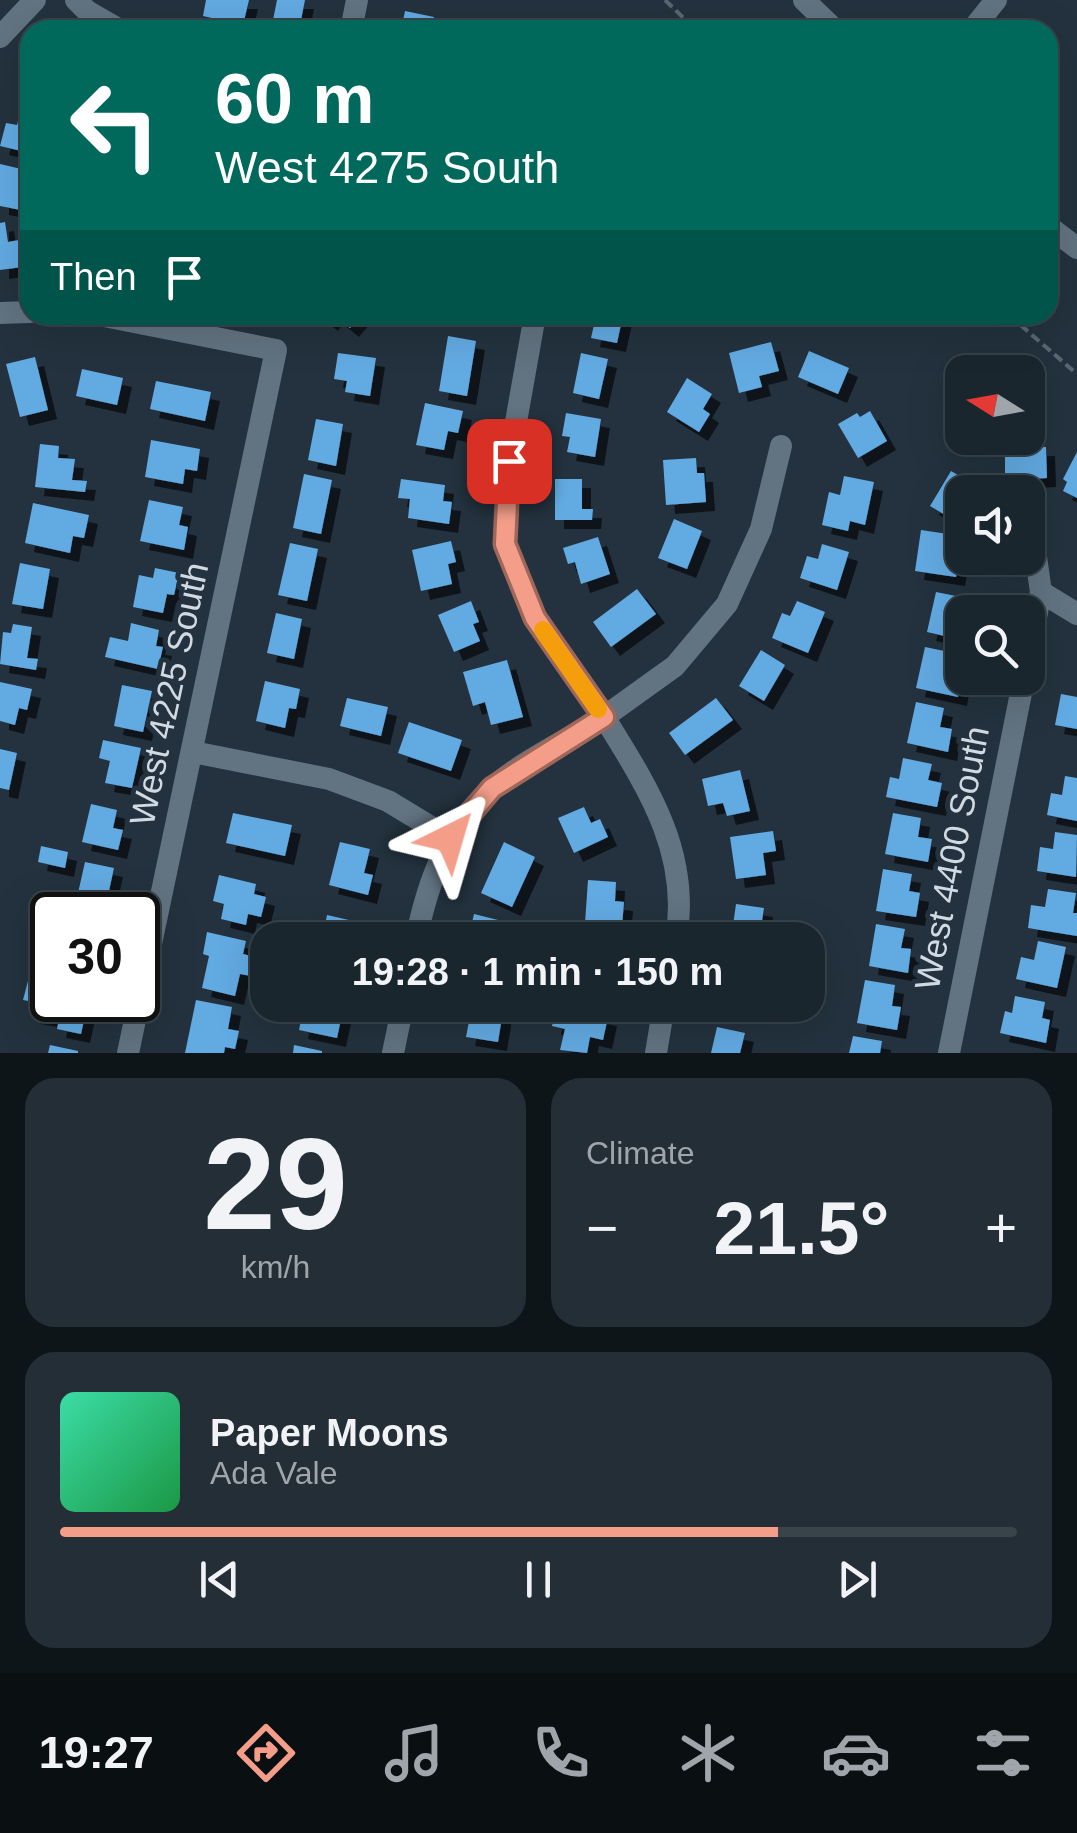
<!DOCTYPE html>
<meta charset="utf-8">
<style>
body{margin:0;font-family:Arial,sans-serif;background:#232e36;color:#f1f3f6;height:100vh;display:flex;flex-direction:column;font-size:38px;white-space:nowrap}
*{box-sizing:border-box;margin:0}
p{font-size:32px;color:#9fa5aa}
.icon{flex:none;width:55px;height:55px;fill:none;stroke:currentColor;stroke-width:2;stroke-linecap:round;stroke-linejoin:round}
.map{position:relative;height:1053px;overflow:hidden}
.sheet{display:flex;flex-direction:column;gap:25px;padding:25px;background:#0e1519;flex:1}
.sheet>*{flex:none}
.guide{position:absolute;left:20px;top:20px;width:1038px;height:305px;border-radius:30px;box-shadow:0 10px 40px #0002,0 0 0 2px #38434a;background:#00695c;color:#fff;overflow:hidden}
.needle{width:65px;rotate:281deg}
.controls{position:absolute;left:945px;top:355px;display:grid;gap:20px}
.controls a{display:grid;place-items:center;width:100px;height:100px;border-radius:20px;background:#1a262e;box-shadow:0 10px 40px #0002,0 0 0 2px #38434a;font-size:50px}
.speed{position:absolute;left:30px;top:892px;display:flex;gap:20px;font-size:50px;font-weight:700;text-align:center}
.speed>*{display:grid;place-content:center;width:130px;height:130px;border-radius:50%;background:#1a262e;box-shadow:0 10px 40px #0002,0 0 0 2px #38434a;line-height:1}
.speed .limit{border:5px solid #111;border-radius:15px;background:#fff;color:#111}
.pin{position:absolute;display:grid;place-items:center;width:85px;height:85px;color:#fff;margin:-42px;border-radius:20px;box-shadow:0 5px 15px #0006}
.me{position:absolute;width:110px;margin:-55px;rotate:40deg;stroke-linejoin:round;filter:drop-shadow(0 0 8px #0008)}
.turn{display:flex;align-items:center;gap:35px;height:210px;padding:0 30px;font-size:45px}
.turn .icon{width:130px;height:130px;stroke-width:2.5}
.turn b{display:block;font-size:70px;line-height:85px}
.then{display:flex;align-items:center;height:95px;padding:0 30px;background:#0003;gap:20px;font-size:38px}
.big{font-size:75px;font-weight:700;line-height:1.1}
.sheet .card{flex:1;display:flex;flex-direction:column;justify-content:center;gap:15px;min-width:0;padding:0 35px;border-radius:30px;background:#232e36}
.sheet .dial{align-items:center;gap:0}
.dial b{font-size:130px;line-height:1}
.song{display:flex;align-items:center;gap:30px}
.cover{width:120px;height:120px;border-radius:15px;background:linear-gradient(135deg,hsl(160 70% 55%),hsl(140 70% 35%))}
.played{height:10px;border-radius:5px;background:linear-gradient(90deg,#f49e8a 75%,#38434a 75%)}
.keys{display:flex;justify-content:space-around;direction:ltr}
.heat{display:flex;justify-content:space-between;align-items:center;font-size:55px;direction:ltr}
.sheet .tiles{flex:1;display:grid;gap:25px;grid-template-columns:1fr 1fr}
.card:last-child{grid-column:span 2}
.trip{position:absolute;left:250px;top:922px;width:575px;height:100px;border-radius:30px;background:#1a262e;box-shadow:0 10px 40px #0002,0 0 0 2px #38434a;font-weight:700;line-height:100px;text-align:center}
.tabs{display:flex;height:160px;justify-content:space-around;align-items:center;background:#0a0f12;color:#9fa5aa}
.tabs .icon{width:70px;height:70px}
.tabs .selected{color:#f49e8a}
.tabs b{font-size:45px;color:#f1f3f6}
.map>svg:first-child{display:block}
.building{fill:#62aae2;filter:url(#shadow)}
.lines{fill:none;stroke-linecap:round;stroke-linejoin:round}
.path{stroke:#5a6771;stroke-width:4;stroke-dasharray:10 5;stroke-linecap:butt}
.minor{stroke:#627381;stroke-width:22}
.route-casing{stroke:#9f675a;stroke-width:25}
.route{stroke:#f49e8a;stroke-width:18}
.slow{stroke:#f59e0b;stroke-width:18}
.labels{text-anchor:middle;stroke-width:10;stroke-linejoin:round;paint-order:stroke}
.street-label{font-size:35px;fill:#d1dae2;stroke:#23323e}
</style>
<div class="map">
<svg width="1077" height="1053" viewBox="0 0 1077 1053">
<defs>
<filter id="shadow"><feDropShadow dx="9" dy="9" stdDeviation="0" flood-color="#0009"/></filter>
</defs>
<rect width="100%" height="100%" fill="#23323e"/>
<!-- building -->
<path class="building" d="M 206,0 L 249,0 L 243,25 L 203,16 Z
M 277,0 L 305,0 L 299,30 L 271,30 Z
M 405,11 L 434,17 L 431,30 L 401,30 Z
M 29,63 L 30,63 L 30,91 L 21,89 Z
M 21,110 L 30,112 L 30,153 L 0,146 L 6,123 L 17,125 Z
M 0,164 L 30,171 L 26,211 L 0,206 Z
M 5,222 L 8,242 L 19,240 L 22,267 L 0,270 L 0,223 Z
M 320,315 L 361,315 L 350,328 L 334,315 L 329,322 Z
M 580,315 L 623,315 L 617,343 L 591,338 L 595,320 Z
M 448,336 L 476,341 L 467,396 L 439,391 Z
M 771,342 L 779,371 L 759,376 L 762,387 L 739,393 L 729,353 Z
M 809,351 L 849,368 L 838,394 L 798,377 Z
M 338,353 L 376,358 L 370,396 L 345,392 L 347,381 L 334,379 Z
M 581,353 L 608,359 L 599,399 L 573,393 Z
M 35,357 L 48,410 L 20,417 L 6,364 Z
M 82,369 L 123,378 L 117,405 L 76,396 Z
M 687,378 L 712,394 L 703,409 L 710,414 L 699,432 L 667,412 Z
M 156,381 L 211,392 L 205,421 L 150,409 Z
M 425,403 L 463,411 L 458,433 L 448,431 L 444,450 L 416,445 Z
M 870,411 L 887,441 L 858,458 L 838,424 L 857,413 L 860,417 Z
M 566,413 L 601,419 L 595,457 L 567,452 L 570,437 L 562,436 Z
M 316,419 L 343,424 L 336,466 L 308,460 Z
M 151,440 L 200,449 L 197,471 L 185,469 L 183,484 L 145,477 Z
M 40,444 L 59,446 L 58,458 L 75,459 L 72,480 L 87,481 L 85,492 L 35,487 Z
M 1046,447 L 1047,478 L 1029,479 L 1030,486 L 1005,487 L 1005,448 Z
M 1077,452 L 1077,498 L 1063,491 L 1067,482 L 1063,479 Z
M 696,458 L 697,473 L 704,473 L 706,502 L 666,505 L 663,460 Z
M 951,471 L 977,486 L 974,492 L 962,492 L 962,525 L 930,506 Z
M 304,474 L 332,480 L 321,534 L 293,528 Z
M 844,476 L 874,482 L 865,525 L 850,521 L 848,531 L 822,525 L 829,492 L 840,495 Z
M 401,479 L 445,485 L 443,501 L 452,502 L 449,524 L 408,518 L 410,499 L 398,498 Z
M 555,479 L 582,479 L 582,509 L 593,509 L 592,520 L 555,520 Z
M 149,500 L 183,507 L 179,525 L 188,527 L 184,550 L 140,541 Z
M 33,503 L 89,515 L 84,538 L 73,536 L 70,553 L 25,543 Z
M 674,519 L 702,531 L 687,569 L 658,558 Z
M 921,530 L 948,534 L 946,551 L 960,553 L 956,577 L 915,571 Z
M 598,537 L 610,574 L 581,584 L 575,562 L 568,564 L 563,548 Z
M 451,541 L 456,562 L 448,564 L 452,584 L 421,591 L 412,550 Z
M 290,543 L 318,549 L 307,601 L 278,595 Z
M 822,544 L 849,552 L 837,590 L 800,578 L 807,556 L 818,559 Z
M 20,563 L 50,569 L 43,609 L 12,604 Z
M 155,568 L 179,573 L 174,595 L 167,594 L 163,613 L 133,607 L 139,575 L 153,578 Z
M 637,589 L 656,614 L 611,647 L 593,622 Z
M 936,592 L 966,598 L 961,617 L 962,640 L 927,632 Z
M 471,601 L 479,622 L 473,624 L 480,641 L 454,652 L 438,615 Z
M 797,601 L 825,612 L 808,653 L 772,638 L 782,613 L 790,616 Z
M 276,613 L 302,619 L 294,659 L 267,653 Z
M 131,623 L 159,630 L 156,646 L 163,647 L 158,669 L 105,657 L 110,637 L 128,641 Z
M 13,624 L 32,627 L 27,658 L 38,659 L 36,670 L 0,664 L 3,632 L 11,633 Z
M 925,647 L 954,653 L 950,671 L 962,674 L 958,697 L 916,688 Z
M 761,650 L 785,665 L 764,701 L 739,686 Z
M 507,660 L 523,717 L 491,725 L 485,702 L 473,706 L 463,672 Z
M 265,681 L 300,689 L 296,709 L 289,708 L 285,728 L 256,721 Z
M 0,682 L 32,689 L 27,710 L 19,708 L 15,725 L 0,721 Z
M 122,685 L 152,691 L 143,732 L 114,726 Z
M 1061,694 L 1077,697 L 1077,729 L 1055,725 Z
M 347,698 L 388,707 L 381,736 L 340,726 Z
M 716,698 L 733,720 L 685,755 L 669,733 Z
M 916,702 L 944,708 L 940,727 L 952,729 L 948,752 L 907,743 Z
M 409,722 L 462,740 L 451,771 L 398,753 Z
M 103,740 L 141,748 L 132,788 L 105,783 L 110,761 L 99,758 Z
M 0,749 L 17,753 L 9,790 L 0,788 Z
M 903,758 L 932,764 L 928,780 L 942,783 L 937,807 L 886,797 L 890,777 L 899,779 Z
M 740,770 L 750,811 L 727,816 L 723,803 L 708,806 L 702,779 Z
M 1065,776 L 1077,778 L 1077,821 L 1047,815 L 1051,793 L 1062,795 Z
M 91,804 L 117,810 L 113,828 L 123,830 L 118,850 L 82,842 Z
M 584,807 L 591,823 L 600,819 L 608,837 L 574,853 L 558,818 Z
M 233,813 L 292,825 L 285,856 L 226,843 Z
M 893,813 L 921,818 L 918,837 L 932,839 L 928,862 L 885,854 Z
M 773,831 L 776,851 L 763,853 L 766,875 L 736,879 L 730,837 Z
M 1055,832 L 1077,835 L 1076,877 L 1037,871 L 1040,847 L 1053,849 Z
M 340,842 L 370,849 L 364,873 L 373,875 L 368,895 L 329,885 Z
M 504,842 L 535,857 L 512,907 L 481,893 Z
M 41,846 L 68,852 L 65,868 L 38,862 Z
M 85,862 L 114,868 L 105,909 L 76,902 Z
M 883,869 L 912,874 L 909,891 L 920,893 L 916,917 L 876,911 Z
M 219,875 L 256,884 L 254,894 L 266,897 L 261,917 L 248,914 L 246,925 L 221,919 L 224,904 L 213,901 Z
M 588,880 L 616,882 L 615,901 L 624,902 L 622,926 L 585,923 Z
M 1048,889 L 1076,893 L 1073,913 L 1077,913 L 1077,936 L 1028,928 L 1031,905 L 1045,907 Z
M 736,904 L 764,908 L 759,940 L 731,940 Z
M 474,914 L 498,920 L 494,940 L 468,940 Z
M 327,915 L 362,923 L 358,940 L 322,940 Z
M 876,924 L 905,929 L 901,948 L 911,949 L 908,973 L 869,966 Z
M 207,932 L 246,941 L 243,954 L 255,957 L 251,976 L 240,974 L 235,996 L 202,988 L 209,956 L 203,954 Z
M 1038,941 L 1066,947 L 1057,988 L 1016,979 L 1021,957 L 1034,960 Z
M 39,975 L 52,978 L 52,1000 L 67,1000 L 66,1007 L 86,1011 L 81,1034 L 57,1029 L 59,1020 L 31,1015 L 34,1002 L 23,1000 L 28,981 L 38,983 Z
M 865,980 L 895,985 L 892,1006 L 901,1007 L 897,1030 L 857,1023 Z
M 1015,996 L 1045,1002 L 1042,1018 L 1050,1020 L 1046,1043 L 1000,1033 L 1005,1011 L 1012,1013 Z
M 196,1000 L 232,1007 L 228,1029 L 239,1031 L 235,1049 L 225,1047 L 224,1053 L 185,1053 Z
M 304,1005 L 344,1005 L 337,1038 L 299,1030 Z
M 445,1005 L 504,1005 L 498,1042 L 466,1037 L 471,1011 Z
M 556,1007 L 608,1017 L 603,1040 L 590,1037 L 587,1053 L 560,1050 L 565,1029 L 552,1026 Z
M 717,1027 L 745,1033 L 740,1053 L 711,1053 Z
M 853,1036 L 882,1041 L 880,1053 L 849,1053 Z
M 50,1045 L 78,1051 L 78,1053 L 48,1053 Z
M 294,1045 L 322,1051 L 322,1053 L 293,1053 Z"/>
<g class="lines">
<!-- path -->
<path class="path" d="M 665,0 L 696,30
M 1009,315 L 1077,374"/>
<!-- minor -->
<path class="minor" d="M 76,0 L 87,11 L 120,30
M 804,0 L 835,30
M 351,30 L 357,0
M 972,30 L 996,0
M 0,37 L 35,0
M 1048,226 L 1077,248
M 0,313 L 30,312
M 99,315 L 276,350 L 128,1053
M 1041,592 L 1077,614
M 1028,658 L 1041,592 L 1035,550
M 193,752 L 329,779 L 388,801 L 449,838
M 416,940 C 427,884 447,828 491,789 C 520,762 570,739 604,717 L 535,618 L 505,544 L 509,461 L 535,315
M 676,940 C 691,853 648,788 604,717 L 675,666 L 727,604 L 761,529 L 781,446
M 393,1053 L 403,1005
M 656,1053 L 664,1005
M 949,1053 L 1024,678"/>
</g>
<g class="lines">
<!-- route casing -->
<g class="route-casing">
<path id="route" d="M 450,838 L 492,788 L 604,717 L 535,618 L 505,544 L 509,461"/>
</g>
<!-- route -->
<use href="#route" class="route"/>
<!-- slow -->
<path class="slow" d="M 543,630 L 598,709"/>
</g>
<g class="labels">
<!-- street labels -->
<g class="street-label">
<text transform="translate(169 694) rotate(-78)" y="12">West 4225 South</text>
<text transform="translate(952 858) rotate(-79)" y="12">West 4400 South</text>
</g>
</g>
</svg>
<div class="controls">
<a><svg class="needle" viewBox="-14 -14 28 28"><path d="M0-13l5 13h-10z" fill="#e53935"/><path d="M0 13l5-13h-10z" fill="#9fa5aa"/></svg></a>
<a><svg class="icon" aria-label="sound" viewBox="0 0 24 24"><path d="M4 9h4l5-4v14l-5-4H4zM17 9q2 3 0 6"/></svg></a>
<a><svg class="icon" aria-label="search" viewBox="0 0 24 24"><circle cx="10" cy="10" r="6"/><path d="M15 15l6 6"/></svg></a>
</div>
<div class="speed"><div class="limit">30</div></div>
<div class="pin" style="left:509px;top:461px;background:#d93025"><svg class="icon" aria-label="arrive" viewBox="0 0 24 24"><path d="M6 21V4h12l-3 4 3 4H6"/></svg></div>
<svg class="me" style="left:450px;top:838px" viewBox="-20 -20 40 40"><path d="M0-17L14 15 0 8-14 15z" fill="#f49e8a" stroke="#fff" stroke-width="4"/></svg>
<div class="trip">19:28 · 1 min · 150 m</div>
<div class="guide">
<div class="turn"><svg class="icon" aria-label="left" viewBox="0 0 24 24"><path d="M17 20v-9H6M10 6l-5 5 5 5"/></svg><div><b>60 m</b>West 4275 South</div></div>
<div class="then">Then<svg class="icon" aria-label="arrive" viewBox="0 0 24 24"><path d="M6 21V4h12l-3 4 3 4H6"/></svg></div>
</div>
</div>
<section class="sheet">
<div class="tiles">
<div class="card dial"><b>29</b><p>km/h</p></div>
<div class="card"><p>Climate</p>
<div class="heat"><a>−</a><b class="big">21.5°</b><a>+</a></div>
</div>
<div class="card">
<div class="song"><i class="cover"></i><div><b>Paper Moons</b><p>Ada Vale</p></div></div>
<div class="played"></div>
<div class="keys"><svg class="icon" aria-label="previous" viewBox="0 0 24 24"><path d="M18 5L8 12l10 7zM5 5v14"/></svg><svg class="icon" aria-label="pause" viewBox="0 0 24 24"><path d="M8 5v14M16 5v14"/></svg><svg class="icon" aria-label="next" viewBox="0 0 24 24"><path d="M6 5l10 7-10 7zM19 5v14"/></svg></div>
</div>
</div>
</section>
<nav class="tabs">
<b>19:27</b>
<svg class="icon selected" aria-label="directions" viewBox="0 0 24 24"><path d="M12 3l9 9-9 9-9-9zM9 14v-3h6M13 9l2 2-2 2"/></svg>
<svg class="icon" aria-label="music" viewBox="0 0 24 24"><path d="M9 18V5l10-2v13"/><circle cx="6" cy="18" r="3"/><circle cx="16" cy="16" r="3"/></svg>
<svg class="icon" aria-label="phone" viewBox="0 0 24 24"><path d="M5 4h4l2 5-3 2q2 4 5 5l2-3 5 2v4C11 20 4 13 5 4z"/></svg>
<svg class="icon" aria-label="climate" viewBox="0 0 24 24"><path d="M12 3v18M4 7l16 10M4 17L20 7"/></svg>
<svg class="icon" aria-label="car" viewBox="0 0 24 24"><path d="M5 17H2v-5l4-1 3-4h7l3 4 3 1v5h-3M9 17h6M6 11h13"/><circle cx="7" cy="17" r="2"/><circle cx="17" cy="17" r="2"/></svg>
<svg class="icon" aria-label="filters" viewBox="0 0 24 24"><path d="M4 7h16M4 17h16"/><circle cx="9" cy="7" r="2"/><circle cx="15" cy="17" r="2"/></svg>
</nav>
